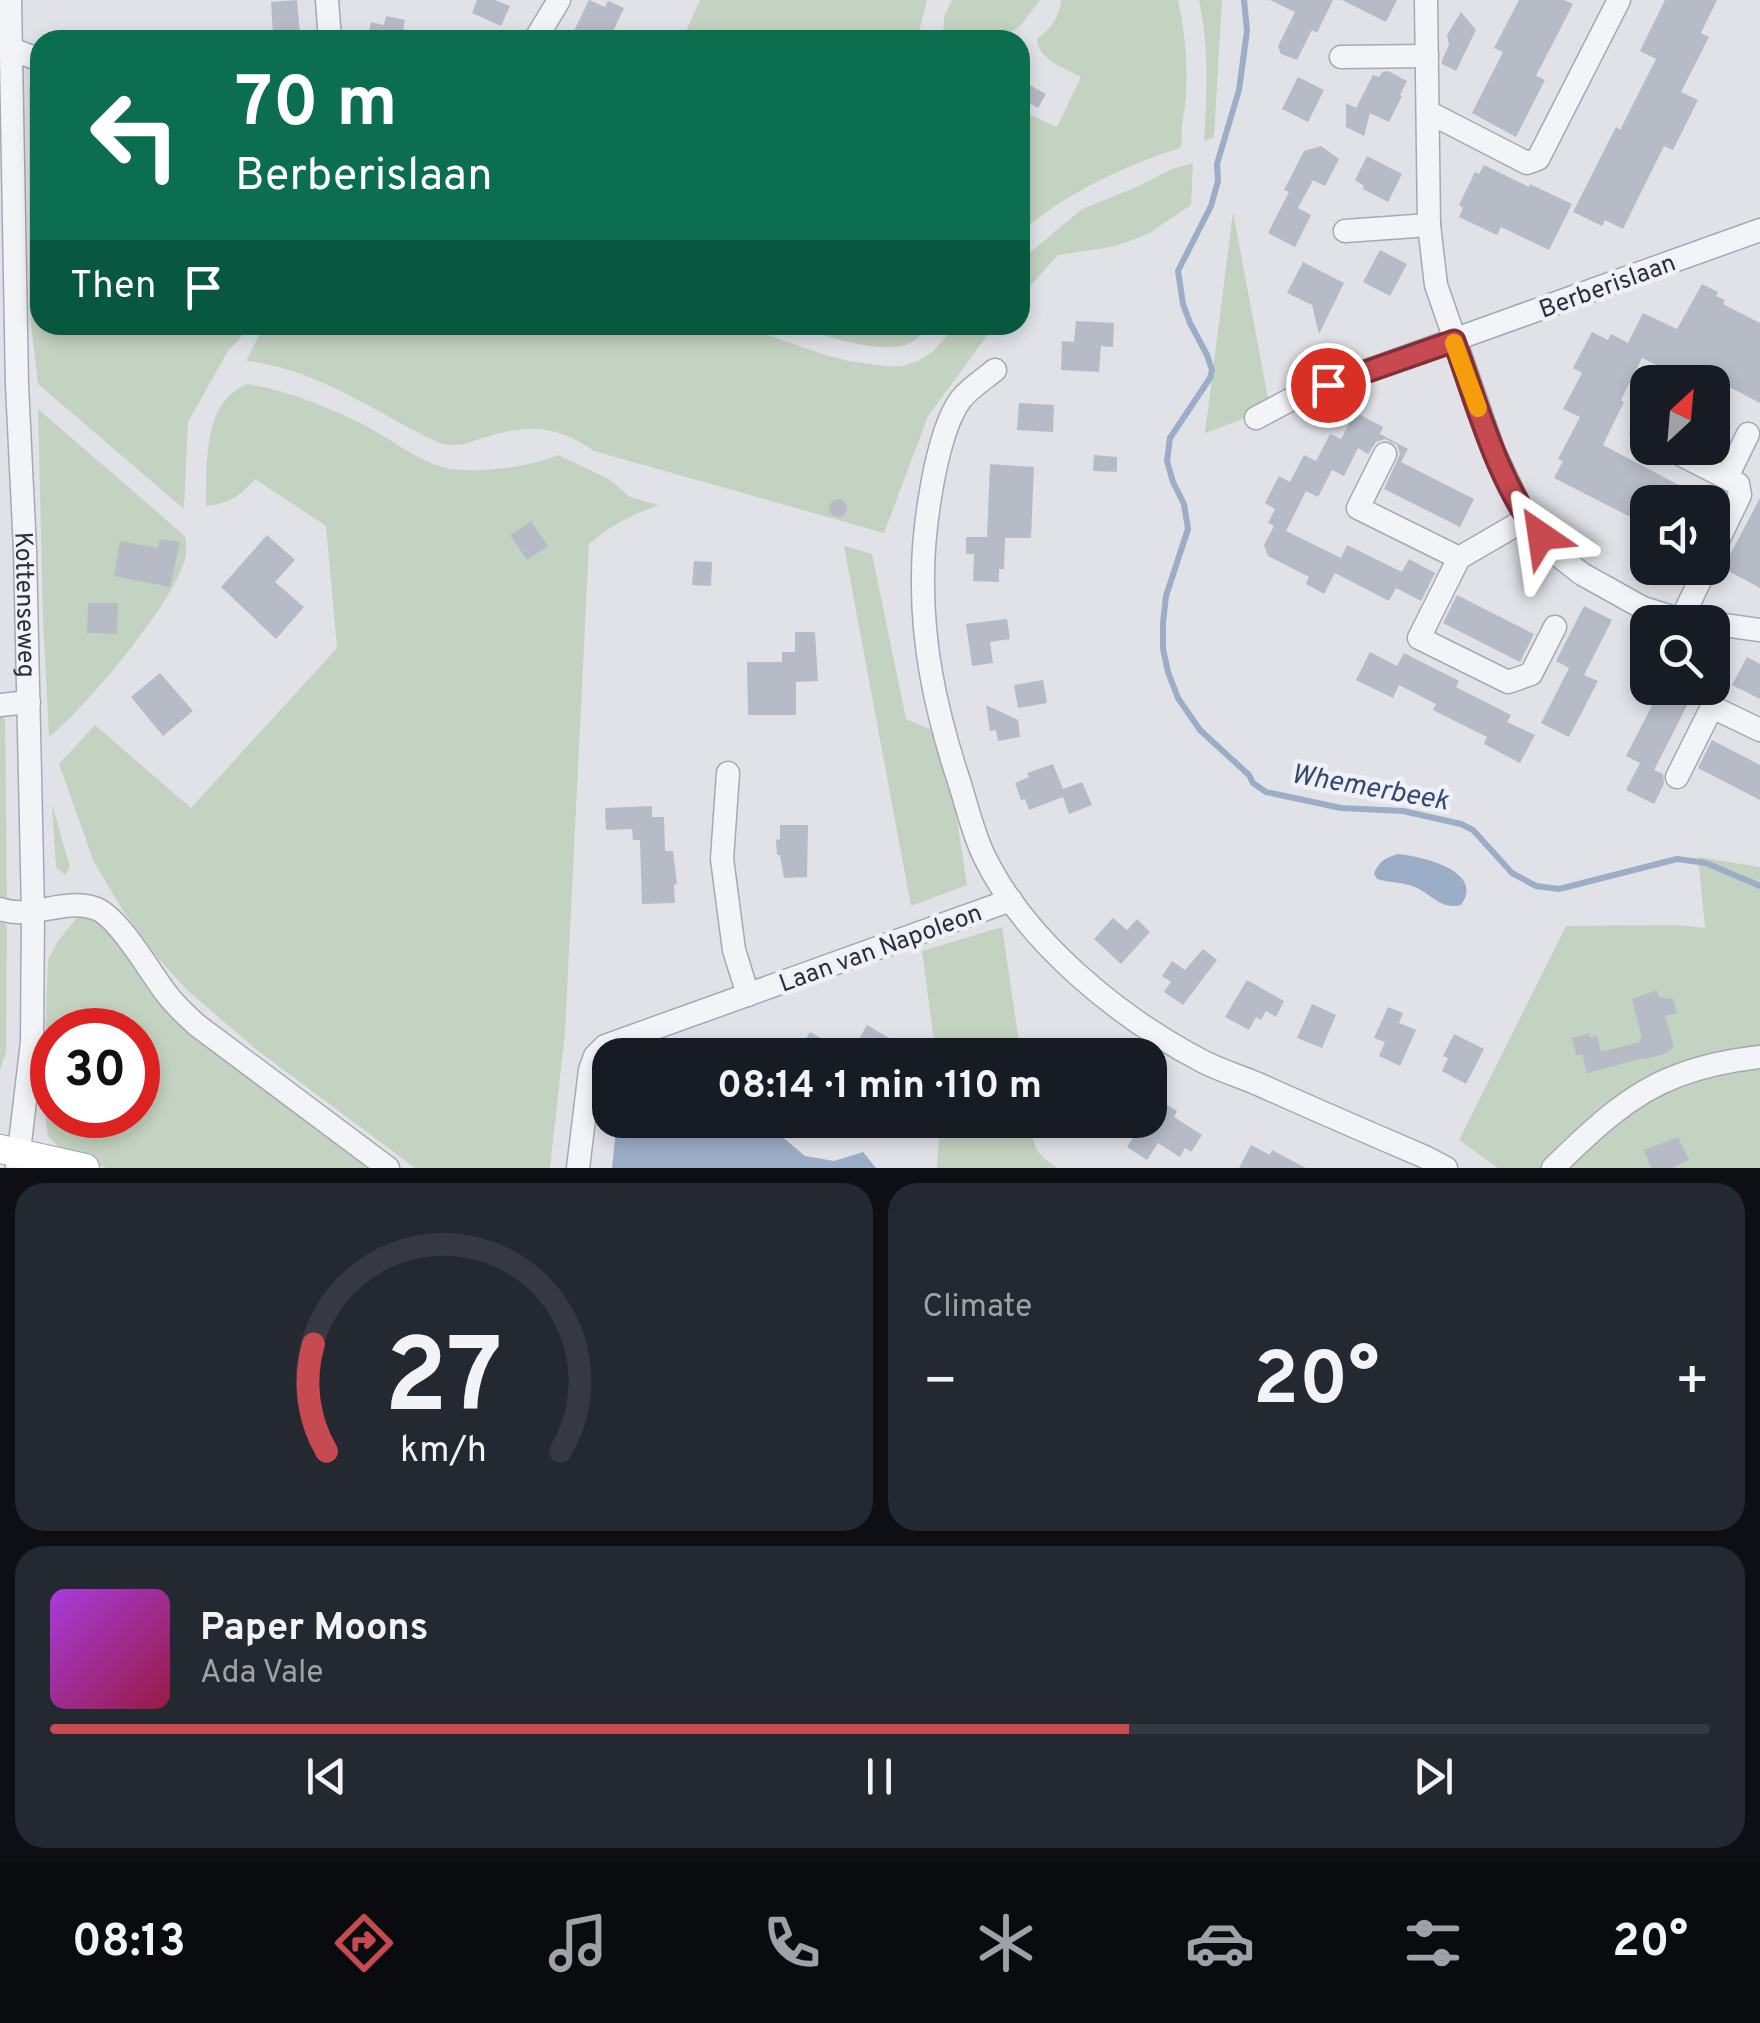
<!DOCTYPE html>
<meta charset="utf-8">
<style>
body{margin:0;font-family:Overpass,sans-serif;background:#242831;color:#f1f3f6;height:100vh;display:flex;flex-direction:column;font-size:38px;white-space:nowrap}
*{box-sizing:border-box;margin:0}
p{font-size:32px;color:#9ea1a6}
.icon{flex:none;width:55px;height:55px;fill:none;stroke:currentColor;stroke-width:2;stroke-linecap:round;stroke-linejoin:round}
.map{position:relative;height:1168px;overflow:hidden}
.details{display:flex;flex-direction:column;gap:15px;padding:15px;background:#0d0f14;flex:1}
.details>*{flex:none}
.guide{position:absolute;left:30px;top:30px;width:1000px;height:305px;border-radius:30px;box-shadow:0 5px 15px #0003;background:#0b6e4f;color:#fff;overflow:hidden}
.needle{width:65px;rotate:26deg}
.fabs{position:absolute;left:1630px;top:365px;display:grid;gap:20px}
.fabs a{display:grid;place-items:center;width:100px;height:100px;border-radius:20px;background:#171b24;box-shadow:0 5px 15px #0003;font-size:50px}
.speed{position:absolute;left:30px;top:1008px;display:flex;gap:20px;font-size:50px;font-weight:700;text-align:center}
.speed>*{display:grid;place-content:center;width:130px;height:130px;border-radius:50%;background:#171b24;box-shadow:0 5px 15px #0003;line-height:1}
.speed .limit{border:15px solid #d22;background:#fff;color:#111}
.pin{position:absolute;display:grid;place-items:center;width:85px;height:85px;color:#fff;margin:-42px;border:5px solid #fff;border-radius:50%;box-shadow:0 2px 10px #0007}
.me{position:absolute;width:110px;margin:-55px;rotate:328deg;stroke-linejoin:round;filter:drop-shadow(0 0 8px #0008)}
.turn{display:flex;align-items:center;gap:35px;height:210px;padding:0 40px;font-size:45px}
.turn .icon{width:130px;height:130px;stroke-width:2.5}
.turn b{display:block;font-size:70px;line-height:85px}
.then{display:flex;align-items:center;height:95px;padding:0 40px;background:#0003;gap:20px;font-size:38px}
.big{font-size:75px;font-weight:700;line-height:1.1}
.details .widget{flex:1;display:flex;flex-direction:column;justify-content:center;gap:15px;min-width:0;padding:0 35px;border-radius:30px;background:#242831}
.details .dial{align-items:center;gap:0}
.dial svg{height:260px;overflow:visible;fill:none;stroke:#363941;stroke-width:7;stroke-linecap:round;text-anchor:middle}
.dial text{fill:#f1f3f6;stroke:none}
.song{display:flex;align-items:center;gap:30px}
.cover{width:120px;height:120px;border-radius:15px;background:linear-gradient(135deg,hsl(280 70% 55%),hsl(340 70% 35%))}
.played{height:10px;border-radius:5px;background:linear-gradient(90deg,#c84a51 65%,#363941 65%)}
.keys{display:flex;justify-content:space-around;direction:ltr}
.heat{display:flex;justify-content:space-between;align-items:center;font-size:55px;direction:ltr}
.details .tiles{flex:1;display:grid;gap:15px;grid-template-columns:1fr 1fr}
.widget:last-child{grid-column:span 2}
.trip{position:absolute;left:592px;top:1038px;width:575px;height:100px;border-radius:30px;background:#171b24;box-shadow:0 5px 15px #0003;font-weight:700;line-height:100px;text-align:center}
.menu{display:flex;height:160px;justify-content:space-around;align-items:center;background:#090b0e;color:#9ea1a6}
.menu .icon{width:70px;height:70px}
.menu .selected{color:#c84a51}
.menu b{font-size:45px;color:#f1f3f6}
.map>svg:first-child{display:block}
.green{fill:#c4d2c1;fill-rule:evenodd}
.water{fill:#9cadc7}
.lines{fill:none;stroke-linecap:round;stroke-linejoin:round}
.stream{stroke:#9cadc7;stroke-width:6}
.building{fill:#b7bbc5}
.minor-casing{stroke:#a5a9b2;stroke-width:25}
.major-casing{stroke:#a0a6b3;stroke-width:30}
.minor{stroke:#f2f4f7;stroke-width:22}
.major{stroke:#fff;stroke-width:28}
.route-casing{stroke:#823035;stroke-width:25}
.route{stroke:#c84a51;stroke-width:18}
.slow{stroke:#f59e0b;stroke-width:18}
.labels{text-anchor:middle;stroke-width:9;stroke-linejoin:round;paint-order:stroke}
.street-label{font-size:25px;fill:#292f3f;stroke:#eff1f6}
.water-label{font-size:28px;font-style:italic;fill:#354a71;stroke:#eff1f6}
</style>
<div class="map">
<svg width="1760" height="1168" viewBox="0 0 1760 1168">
<rect width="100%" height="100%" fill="#e0e2e8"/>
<!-- green -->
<path class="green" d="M 700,0 L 927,0 L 917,40 L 682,40 Z
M 952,0 L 1040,0 L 1021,25 L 1000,40 L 943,40 L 944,17 Z
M 1061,0 L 1178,0 C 1185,32 1188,63 1186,96 C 1185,112 1180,127 1182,143 L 1180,148 C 1120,167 1068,193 1020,232 L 1020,110 L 1057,127 L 1081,77 C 1064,67 1039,61 1037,39 C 1050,29 1060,17 1061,0 Z
M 1199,0 L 1222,0 L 1214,137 L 1204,141 C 1207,93 1209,47 1199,0 Z
M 29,86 L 40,87 L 40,325 L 247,325 L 243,335 L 228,351 L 188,422 L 184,509 L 38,384 L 29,308 Z
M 1193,163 L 1191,205 L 1148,234 L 1127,242 L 1111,247 L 1058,255 L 1020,297 L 1020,261 L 1082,209 L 1139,186 L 1172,169 Z
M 1233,212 L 1270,409 L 1205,433 Z
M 264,325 L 739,325 L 822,354 L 849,361 L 885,366 L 903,366 L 918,361 L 932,352 L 958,325 L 995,325 L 928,416 L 884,533 L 594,451 C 556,425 529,424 486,437 C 465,443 462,448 439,443 C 376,413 317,368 246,361 Z
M 792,325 L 929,325 C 924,331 919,338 912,342 C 884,358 822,334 792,325 Z
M 248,384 C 289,391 330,408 366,426 C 391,439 415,459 442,467 C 470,475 532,467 558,455 L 609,479 L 630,497 L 659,505 C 630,516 613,524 589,544 L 565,1032 L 550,1168 L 415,1168 L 257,1050 L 187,990 L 157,957 L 122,909 L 94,862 L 59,764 L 95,725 L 191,808 L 337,648 L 326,526 L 255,479 C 240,496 229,504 206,506 C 207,466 202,400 248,384 Z
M 38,409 L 185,536 C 186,544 187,551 185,559 C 175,601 84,710 49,737 L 43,619 Z
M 844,546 L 872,554 L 906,719 L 944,735 L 967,885 L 911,906 Z
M 0,717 L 5,718 L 7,908 L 0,906 Z
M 52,804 L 70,867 L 65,875 L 56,867 Z
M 1698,857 L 1760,867 L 1760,1168 L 1498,1168 L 1459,1140 L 1566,926 L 1677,925 L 1705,928 Z
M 79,915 L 90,915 L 103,927 L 143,978 L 370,1168 L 106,1168 L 63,1152 L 48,1136 L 43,1097 L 48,960 L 58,941 ZM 52,1030 L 138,1030 L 138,1115 L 52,1115 Z
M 0,921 L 7,925 L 6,1052 L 0,1070 Z
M 1002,927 L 1021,1055 L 936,1055 L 922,951 Z
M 940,1120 L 1030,1120 C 1034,1147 1034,1152 1057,1168 L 937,1168 Z"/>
<!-- water -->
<path class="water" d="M 1398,854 C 1421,856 1486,871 1461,905 C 1442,910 1433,896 1417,888 C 1406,882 1389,883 1377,879 L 1374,874 C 1379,861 1385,858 1398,854 Z
M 617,1120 L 762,1120 L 805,1156 L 834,1161 L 863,1152 L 876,1168 L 612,1168 Z"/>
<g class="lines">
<!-- stream -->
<path class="stream" d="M 1244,0 L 1247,31 L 1239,90 L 1217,164 L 1218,181 L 1211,206 L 1178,271 L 1183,304 L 1190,323 L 1207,355 L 1212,370 L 1210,378 L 1170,438 L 1167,461 L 1173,482 L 1184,504 L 1188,529 L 1166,596 L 1163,623 L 1163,649 L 1168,672 L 1178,698 L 1200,730 L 1249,775 L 1253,783 L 1266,792 L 1341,808 L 1403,811 L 1461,824 L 1473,830 L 1512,873 L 1536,886 L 1559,889 L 1677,859 L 1706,863 L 1760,886"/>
</g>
<!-- building -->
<path class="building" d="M 297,0 L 300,33 L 273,35 L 271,2 Z
M 477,0 L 495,0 L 510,6 L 501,26 L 472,13 Z
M 589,0 L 605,7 L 608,1 L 624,8 L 609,40 L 583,40 L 572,35 Z
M 1270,0 L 1333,0 L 1317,33 L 1312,30 L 1297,60 L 1281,54 L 1278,46 L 1295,12 Z
M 1342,0 L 1397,0 L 1386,22 Z
M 1519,0 L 1564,0 L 1573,4 L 1536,76 L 1545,80 L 1516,137 L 1472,113 L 1503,52 L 1494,48 Z
M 1665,0 L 1717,0 L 1701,33 L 1709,37 L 1681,92 L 1698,100 L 1673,150 L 1664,146 L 1623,229 L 1605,220 L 1602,226 L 1573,212 L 1616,127 L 1620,130 L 1656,59 L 1640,51 Z
M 1461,12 L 1476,30 L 1456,71 L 1442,64 L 1442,60 L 1449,45 L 1447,35 Z
M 386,16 L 405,20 L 403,29 L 422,34 L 422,40 L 367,40 L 371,22 L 384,25 Z
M 1388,71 L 1407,81 L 1400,95 L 1402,96 L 1389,122 L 1370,113 L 1364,136 L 1346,127 L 1346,103 L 1356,108 L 1373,75 L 1379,77 L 1382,72 Z
M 1298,77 L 1324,90 L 1308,122 L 1282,109 Z
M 1020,80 L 1046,94 L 1038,108 L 1020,98 Z
M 1321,146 L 1339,159 L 1325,186 L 1313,180 L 1298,208 L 1311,215 L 1295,247 L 1268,233 L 1289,192 L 1284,190 L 1304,151 Z
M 1367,156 L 1402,174 L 1388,202 L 1363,189 L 1364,186 L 1355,180 Z
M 1484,165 L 1529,187 L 1530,184 L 1572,204 L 1549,250 L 1501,227 L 1497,235 L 1459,217 L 1463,208 L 1459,205 L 1475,172 L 1479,174 Z
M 1380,250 L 1407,264 L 1390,296 L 1363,282 Z
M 1303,262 L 1344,283 L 1319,334 L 1312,305 L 1287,293 Z
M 1702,284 L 1718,292 L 1716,296 L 1725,300 L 1723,304 L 1760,323 L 1760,403 L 1718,381 L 1691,382 L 1642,358 L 1621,400 L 1624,402 L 1603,445 L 1711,502 L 1648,502 L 1648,526 L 1554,478 L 1563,461 L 1558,459 L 1580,417 L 1563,409 L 1582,373 L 1573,368 L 1592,332 L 1608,340 L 1611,334 L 1628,343 L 1643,313 L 1677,329 Z
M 1076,321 L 1114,323 L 1113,347 L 1101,346 L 1099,372 L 1061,370 L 1062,341 L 1074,342 Z
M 1019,403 L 1054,405 L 1053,432 L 1017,430 Z
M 1355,412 L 1383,427 L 1380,434 L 1408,449 L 1401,462 L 1474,499 L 1460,527 L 1384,489 L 1400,454 L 1397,445 L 1385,439 L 1376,442 L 1368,454 L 1358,448 L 1344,476 L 1332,470 L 1318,497 L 1306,491 L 1286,531 L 1341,558 L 1347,545 L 1402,572 L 1409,559 L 1435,573 L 1421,601 L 1396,588 L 1389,601 L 1335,573 L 1324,594 L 1306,584 L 1309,577 L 1268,556 L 1264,545 L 1274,526 L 1268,523 L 1275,509 L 1265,503 L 1279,476 L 1290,482 L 1304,455 L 1316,461 L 1330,434 L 1341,439 Z
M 1094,455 L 1117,457 L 1117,472 L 1093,471 Z
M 990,464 L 1034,467 L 1031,538 L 1005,538 L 1004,569 L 999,569 L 999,582 L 973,581 L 974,554 L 966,554 L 966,537 L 987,537 Z
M 1760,498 L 1760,588 L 1723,568 Z
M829 508a9 9 0 1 1 18 0a9 9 0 1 1-18 0Z
M 531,521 L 548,546 L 527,560 L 510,535 Z
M 267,535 L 295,560 L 275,582 L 304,607 L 276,639 L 221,587 Z
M 160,539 L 180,542 L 170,587 L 114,576 L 120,541 L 158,548 Z
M 694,561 L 712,562 L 711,586 L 692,585 Z
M 1457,595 L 1534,634 L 1520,662 L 1443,623 Z
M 88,603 L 118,603 L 117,634 L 87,633 Z
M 1584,606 L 1612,620 L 1584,675 L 1598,681 L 1569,737 L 1541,723 L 1569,668 L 1556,661 Z
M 1007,619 L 1010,639 L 990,642 L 993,663 L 972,666 L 966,624 Z
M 795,632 L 815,632 L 818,681 L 796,682 L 796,715 L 748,715 L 747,662 L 782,662 L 782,652 L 795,652 Z
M 1370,652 L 1397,666 L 1404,653 L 1459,681 L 1456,687 L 1511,715 L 1507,722 L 1535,735 L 1520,763 L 1484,744 L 1487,737 L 1433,710 L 1436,704 L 1399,685 L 1393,698 L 1356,680 Z
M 1747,657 L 1760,664 L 1760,699 L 1732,685 Z
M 160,673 L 193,711 L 163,736 L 131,697 Z
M 1043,680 L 1047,703 L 1018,708 L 1014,685 Z
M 1661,688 L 1696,688 L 1654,770 L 1663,774 L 1664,784 L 1654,804 L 1626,790 L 1640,763 L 1626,756 Z
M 986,705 L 1018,720 L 1020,737 L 998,741 L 996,730 L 990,731 Z
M 1712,740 L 1760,765 L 1760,800 L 1698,768 Z
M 1053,764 L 1063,789 L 1082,782 L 1092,805 L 1069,814 L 1063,797 L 1029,810 L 1025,799 L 1021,800 L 1015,783 L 1029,777 L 1027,773 Z
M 652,806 L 652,817 L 664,817 L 665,851 L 673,851 L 677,884 L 674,885 L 675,903 L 642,904 L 640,840 L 633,840 L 632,829 L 606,830 L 605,808 Z
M 780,825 L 808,825 L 807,877 L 784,878 L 780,855 L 777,855 L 776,840 L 780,839 Z
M 1113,918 L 1127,930 L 1137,919 L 1150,932 L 1121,964 L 1094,939 Z
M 1203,949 L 1217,960 L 1183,1005 L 1164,992 L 1171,982 L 1162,976 L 1172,961 L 1185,970 Z
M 1247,980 L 1284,1001 L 1276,1017 L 1266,1011 L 1261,1020 L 1256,1017 L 1249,1030 L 1225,1017 Z
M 1657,990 L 1659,997 L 1673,999 L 1677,1013 L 1665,1016 L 1674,1047 L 1664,1054 L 1645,1059 L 1644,1058 L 1587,1073 L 1582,1054 L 1576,1055 L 1572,1038 L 1589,1033 L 1590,1037 L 1597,1036 L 1601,1052 L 1640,1042 L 1639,1040 L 1642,1038 L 1632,999 Z
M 1312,1004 L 1336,1015 L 1322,1048 L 1297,1038 Z
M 1388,1007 L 1403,1013 L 1399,1023 L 1416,1030 L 1400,1066 L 1379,1056 L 1385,1042 L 1374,1038 Z
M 867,1025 L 918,1055 L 796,1055 L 810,1032 L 850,1055 Z
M 1454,1034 L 1484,1049 L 1466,1084 L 1442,1071 L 1448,1058 L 1443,1056 Z
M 1157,1099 L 1177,1111 L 1174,1117 L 1202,1135 L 1191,1152 L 1185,1148 L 1180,1157 L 1158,1143 L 1147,1160 L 1127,1147 L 1138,1130 L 1123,1120 L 1150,1120 L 1150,1110 Z
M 1678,1137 L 1689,1160 L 1672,1168 L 1651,1168 L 1644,1150 Z
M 1251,1145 L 1270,1155 L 1272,1150 L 1306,1168 L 1239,1168 Z"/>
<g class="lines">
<!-- minor casing -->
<g class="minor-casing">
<g id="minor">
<path id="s1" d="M 10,0 L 17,385 L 25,550 L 33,912 L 32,1042 L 17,1168"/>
<path d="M 327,0 L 330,40"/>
<path d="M 1426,0 L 1429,225 L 1436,285 L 1494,452 L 1526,519 L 1555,553 L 1582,574 L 1643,608 L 1681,620 L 1706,568"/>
<path d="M 535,40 L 559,0"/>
<path d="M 1,45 L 40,60"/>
<path d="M 1341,57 L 1427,56"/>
<path d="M 1428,112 L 1527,163 L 1538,159 L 1619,0"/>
<path d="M 1345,231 L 1429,225"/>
<path d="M 995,370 C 984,379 970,388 961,399 C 935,434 923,532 923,576 C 922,644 935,705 955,769 C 965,797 971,829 984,856 C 1026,942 1118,1017 1202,1061 C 1219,1070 1239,1076 1258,1084 C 1313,1109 1369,1133 1425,1157 L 1446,1168"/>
<path d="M 1256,418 L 1297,396 L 1760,230"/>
<path d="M 1648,423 L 1642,434 L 1648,437"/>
<path d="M 1668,448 L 1738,484 L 1740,495 L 1712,553"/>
<path d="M 1385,454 L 1358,508 L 1459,558"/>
<path d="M 1727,477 L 1748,434"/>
<path d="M 1526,519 L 1459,558 L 1419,638 L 1508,682 L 1531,674 L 1555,627"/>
<path d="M 1724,625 L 1760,630"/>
<path d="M 0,705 L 29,702"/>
<path d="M 728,773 L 722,859 L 734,950 L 748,995"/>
<path d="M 1677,777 L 1712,707 L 1760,730"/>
<path d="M 0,909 C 31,920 63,898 94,908 C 119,915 152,977 170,998 C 178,1008 188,1017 198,1026 L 388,1168"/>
<path d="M 578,1168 L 590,1070 L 595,1056 L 605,1046 L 1011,900"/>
<path d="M 1553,1168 C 1589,1133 1628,1094 1677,1076 C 1703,1066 1733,1060 1760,1057"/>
</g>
</g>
<!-- major casing -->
<g class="major-casing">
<path id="major" d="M 0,1149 L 85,1168"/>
</g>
<!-- minor -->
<use href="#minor" class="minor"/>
<!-- major -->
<use href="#major" class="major"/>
</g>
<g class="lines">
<!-- route casing -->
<g class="route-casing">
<path id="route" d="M 1328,385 L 1454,341 C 1477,403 1498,485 1541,536"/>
</g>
<!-- route -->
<use href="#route" class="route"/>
<!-- slow -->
<path class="slow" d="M 1454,343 L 1478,408"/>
</g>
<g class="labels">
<!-- street labels -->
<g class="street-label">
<text transform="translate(1607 285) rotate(-20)" y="9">Berberislaan</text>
<text dy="9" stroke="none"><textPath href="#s1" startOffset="605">Kottenseweg</textPath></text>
<text transform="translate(880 947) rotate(-20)" y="9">Laan van Napoleon</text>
</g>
<!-- water labels -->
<g class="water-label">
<text transform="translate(1370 786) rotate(10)" y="10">Whemerbeek</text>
</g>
</g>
</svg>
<div class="fabs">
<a><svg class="needle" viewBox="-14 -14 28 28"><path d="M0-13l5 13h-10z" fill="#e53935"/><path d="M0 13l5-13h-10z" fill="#9ea1a6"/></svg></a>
<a><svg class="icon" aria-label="sound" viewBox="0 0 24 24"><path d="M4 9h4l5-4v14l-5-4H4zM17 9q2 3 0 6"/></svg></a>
<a><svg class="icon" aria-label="search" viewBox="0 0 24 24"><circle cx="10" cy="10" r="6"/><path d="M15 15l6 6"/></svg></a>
</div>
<div class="speed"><div class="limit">30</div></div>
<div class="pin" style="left:1328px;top:385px;background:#d93025"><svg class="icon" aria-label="arrive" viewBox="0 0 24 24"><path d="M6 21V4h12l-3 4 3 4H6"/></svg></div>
<svg class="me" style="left:1541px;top:536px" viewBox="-20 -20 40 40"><path d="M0-17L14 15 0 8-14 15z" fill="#c84a51" stroke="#fff" stroke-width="4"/></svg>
<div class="trip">08:14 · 1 min · 110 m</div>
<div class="guide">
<div class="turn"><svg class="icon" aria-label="left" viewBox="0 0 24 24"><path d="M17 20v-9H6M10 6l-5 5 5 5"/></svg><div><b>70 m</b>Berberislaan</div></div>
<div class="then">Then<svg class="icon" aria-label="arrive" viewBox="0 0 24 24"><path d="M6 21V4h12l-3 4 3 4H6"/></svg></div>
</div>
</div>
<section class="details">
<div class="tiles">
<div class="widget dial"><svg viewBox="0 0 100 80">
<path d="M14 69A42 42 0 1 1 86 69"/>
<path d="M14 69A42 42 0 0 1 10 36" stroke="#c84a51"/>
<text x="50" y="56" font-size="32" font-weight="700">27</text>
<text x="50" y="72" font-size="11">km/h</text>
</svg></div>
<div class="widget"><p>Climate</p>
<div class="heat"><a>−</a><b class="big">20°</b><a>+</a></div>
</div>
<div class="widget">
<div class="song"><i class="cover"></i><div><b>Paper Moons</b><p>Ada Vale</p></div></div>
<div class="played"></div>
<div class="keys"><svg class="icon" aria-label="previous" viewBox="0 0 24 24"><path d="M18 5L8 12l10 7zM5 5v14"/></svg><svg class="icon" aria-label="pause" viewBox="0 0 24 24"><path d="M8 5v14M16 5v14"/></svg><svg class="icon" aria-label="next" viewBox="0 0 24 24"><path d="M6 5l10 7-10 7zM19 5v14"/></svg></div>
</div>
</div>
</section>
<nav class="menu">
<b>08:13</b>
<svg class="icon selected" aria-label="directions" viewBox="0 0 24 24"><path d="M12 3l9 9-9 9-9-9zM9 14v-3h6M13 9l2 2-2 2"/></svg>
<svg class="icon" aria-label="music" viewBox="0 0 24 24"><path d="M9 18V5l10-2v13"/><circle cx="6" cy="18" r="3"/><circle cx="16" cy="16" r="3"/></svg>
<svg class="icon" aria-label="phone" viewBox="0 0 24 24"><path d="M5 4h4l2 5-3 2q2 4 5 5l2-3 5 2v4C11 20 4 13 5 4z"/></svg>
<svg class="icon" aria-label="climate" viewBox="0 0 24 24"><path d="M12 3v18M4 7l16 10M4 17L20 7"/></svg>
<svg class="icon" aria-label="car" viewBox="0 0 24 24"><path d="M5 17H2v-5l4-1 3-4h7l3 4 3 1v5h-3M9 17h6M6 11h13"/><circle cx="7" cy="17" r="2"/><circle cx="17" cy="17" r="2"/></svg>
<svg class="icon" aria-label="filters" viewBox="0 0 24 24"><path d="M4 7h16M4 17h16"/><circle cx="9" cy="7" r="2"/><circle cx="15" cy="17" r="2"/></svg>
<b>20°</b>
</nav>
